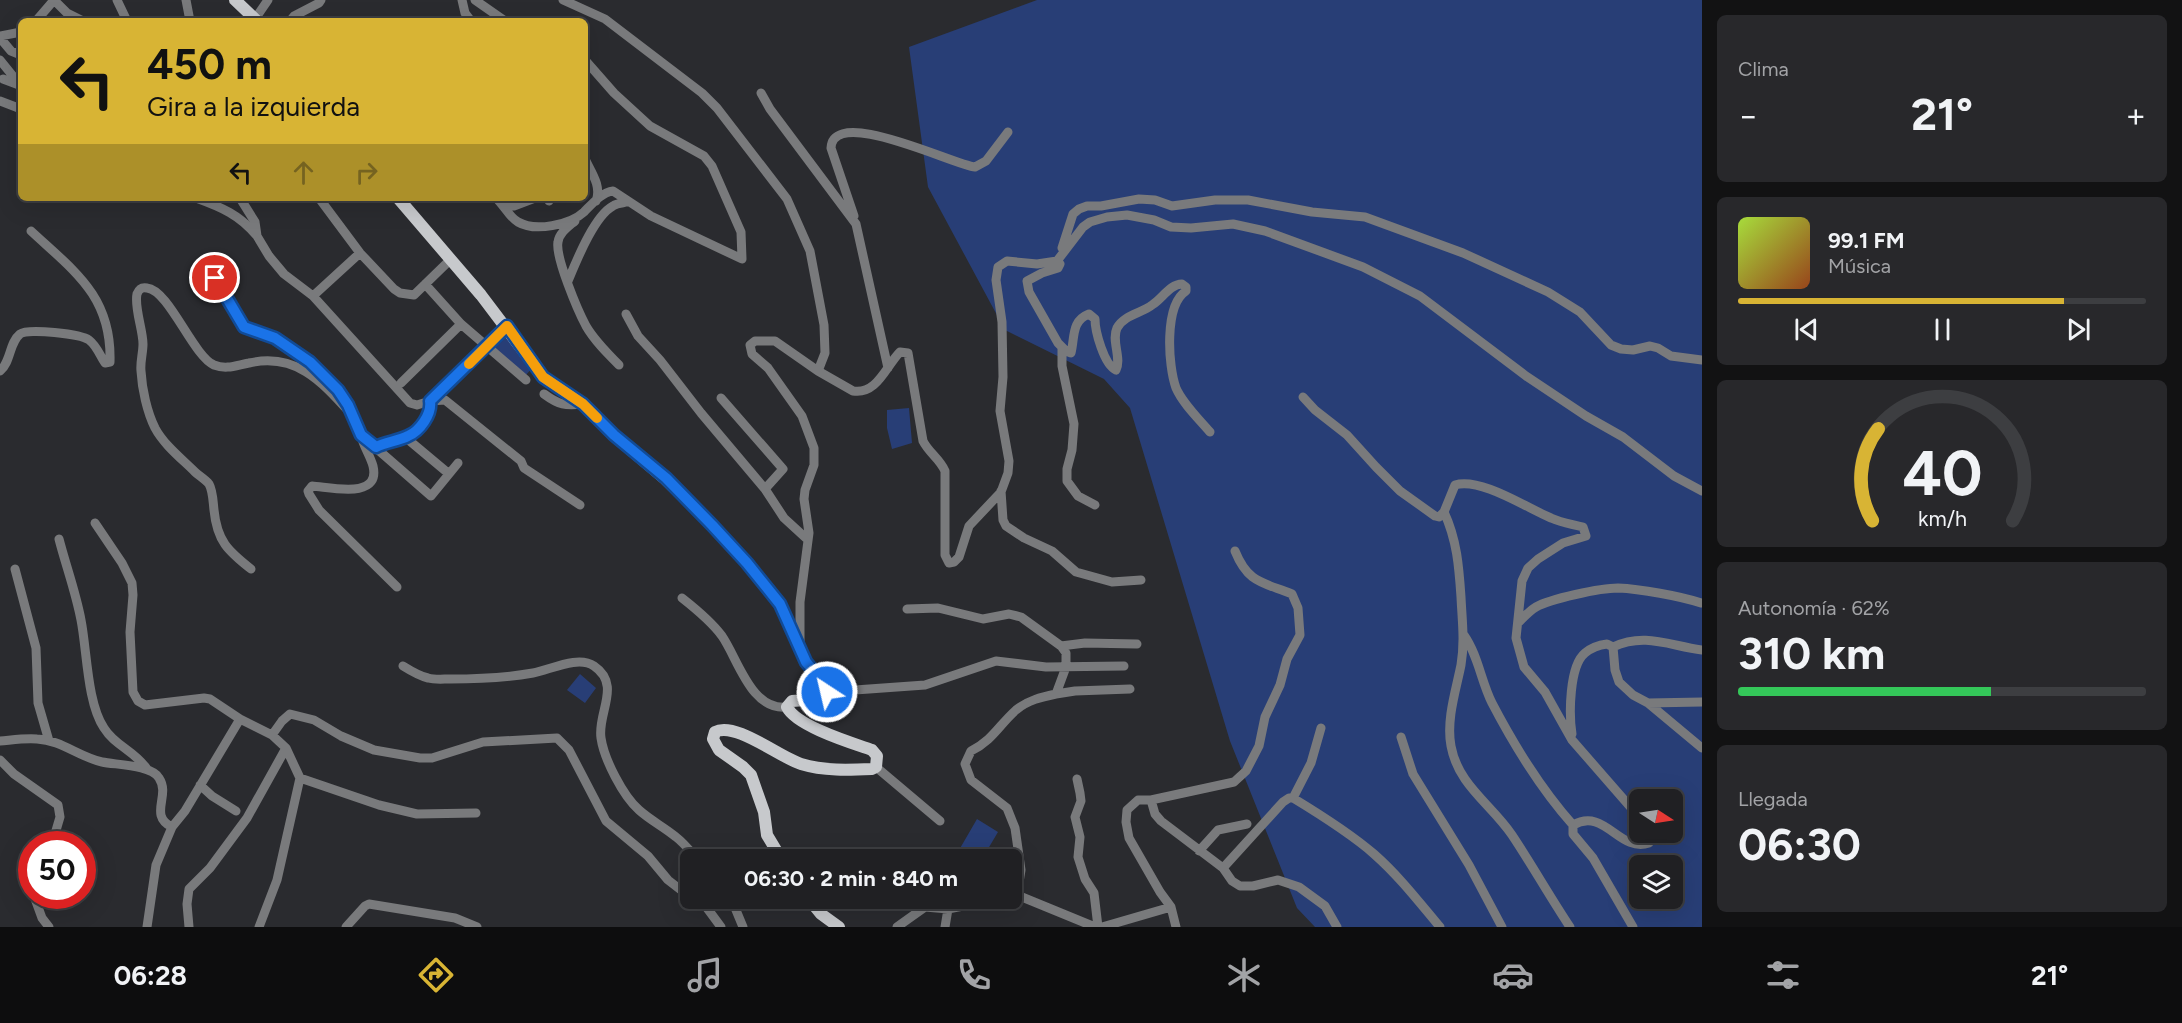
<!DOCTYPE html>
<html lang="es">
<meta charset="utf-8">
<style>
body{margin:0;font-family:Figtree,sans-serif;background:#28282b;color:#f1f3f6;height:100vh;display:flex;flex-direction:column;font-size:22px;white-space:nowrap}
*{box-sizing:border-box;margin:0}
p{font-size:20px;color:#a2a3a6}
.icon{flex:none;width:33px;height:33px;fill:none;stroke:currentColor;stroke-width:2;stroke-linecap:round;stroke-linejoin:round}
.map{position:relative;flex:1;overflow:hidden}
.sheet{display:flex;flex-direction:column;gap:15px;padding:15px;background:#121213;width:480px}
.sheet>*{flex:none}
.top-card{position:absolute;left:18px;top:18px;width:570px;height:183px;border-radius:9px;box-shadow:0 6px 24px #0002,0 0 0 2px #3d3e41;background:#d8b434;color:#111;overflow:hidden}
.needle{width:39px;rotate:102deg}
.fabs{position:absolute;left:1629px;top:789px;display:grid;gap:12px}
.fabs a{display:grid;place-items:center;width:54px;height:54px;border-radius:9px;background:#202023;box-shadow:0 6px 24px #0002,0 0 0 2px #3d3e41;font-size:30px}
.speed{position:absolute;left:18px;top:831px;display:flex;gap:12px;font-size:30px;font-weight:700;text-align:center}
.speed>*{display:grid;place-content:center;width:78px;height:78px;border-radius:50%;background:#202023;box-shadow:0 6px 24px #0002,0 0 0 2px #3d3e41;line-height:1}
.speed .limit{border:9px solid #d22;background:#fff;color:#111}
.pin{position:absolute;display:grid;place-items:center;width:51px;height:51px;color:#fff;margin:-26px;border:3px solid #fff;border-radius:50%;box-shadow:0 2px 6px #0007}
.me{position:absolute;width:66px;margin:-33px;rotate:325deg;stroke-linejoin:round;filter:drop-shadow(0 0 4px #0008)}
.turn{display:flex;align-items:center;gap:21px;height:126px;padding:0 30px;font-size:27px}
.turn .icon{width:78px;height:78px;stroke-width:2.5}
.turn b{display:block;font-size:42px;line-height:51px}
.lanes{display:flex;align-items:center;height:57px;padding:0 30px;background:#0003;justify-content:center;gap:30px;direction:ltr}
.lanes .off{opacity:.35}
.big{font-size:45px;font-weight:700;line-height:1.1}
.sheet .tile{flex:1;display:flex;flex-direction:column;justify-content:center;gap:9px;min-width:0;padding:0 21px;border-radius:9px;background:#28282b}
.sheet .dial{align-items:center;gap:0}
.dial svg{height:156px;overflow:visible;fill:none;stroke:#3d3e41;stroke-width:7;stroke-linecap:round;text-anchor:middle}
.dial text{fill:#f1f3f6;stroke:none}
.song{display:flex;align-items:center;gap:18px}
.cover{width:72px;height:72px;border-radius:9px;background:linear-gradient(135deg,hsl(80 70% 55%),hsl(20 70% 35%))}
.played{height:6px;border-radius:3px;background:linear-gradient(90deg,#d8b434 80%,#3d3e41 80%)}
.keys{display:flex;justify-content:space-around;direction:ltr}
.heat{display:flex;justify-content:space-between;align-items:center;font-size:33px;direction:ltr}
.charge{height:9px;border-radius:4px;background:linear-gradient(90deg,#34c759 62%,#3d3e41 0)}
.trip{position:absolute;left:680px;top:849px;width:342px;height:60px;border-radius:9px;background:#202023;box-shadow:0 6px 24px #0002,0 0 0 2px #3d3e41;font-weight:700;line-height:60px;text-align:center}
.tabs{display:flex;height:96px;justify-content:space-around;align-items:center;background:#0d0d0e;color:#a2a3a6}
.tabs .icon{width:42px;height:42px}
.tabs .selected{color:#d8b434}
.tabs b{font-size:27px;color:#f1f3f6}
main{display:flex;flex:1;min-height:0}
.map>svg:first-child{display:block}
.green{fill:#283e76;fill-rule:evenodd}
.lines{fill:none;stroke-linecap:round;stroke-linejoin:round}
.minor{stroke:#797a7c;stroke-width:9}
.major{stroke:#c7c9cc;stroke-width:12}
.route-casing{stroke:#114b97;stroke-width:15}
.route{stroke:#1a73e8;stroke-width:10}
.slow{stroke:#f59e0b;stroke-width:10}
</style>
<main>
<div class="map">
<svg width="1702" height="927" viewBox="0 0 1702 927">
<rect width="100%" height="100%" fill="#2a2b2f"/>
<!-- green -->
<path class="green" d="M 1037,0 L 1702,0 L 1702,927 L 1315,927 L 1297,908 L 1230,741 L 1130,408 L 1104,379 L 1005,330 L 928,187 L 909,47 ZM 1640,800 L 1672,800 L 1672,832 L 1640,832 ZM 1640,866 L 1672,866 L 1672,898 L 1640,898 Z
M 506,330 L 532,368 L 526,375 L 490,345 Z
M 909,408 L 912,443 L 892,449 L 887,428 L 887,410 Z
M 580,674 L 596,688 L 585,703 L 567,690 Z
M 977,819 L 998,832 L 982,859 L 959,859 L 955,857 Z"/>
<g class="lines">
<!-- minor -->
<path class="minor" d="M 54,0 L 67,13 L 83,21
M 117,0 L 127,21
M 186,0 L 190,21
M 462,0 L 465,13 L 471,21
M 475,0 L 505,21
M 563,0 L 605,19 L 702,93 L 717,108 L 787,199 L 810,251 L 824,325 L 825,353 L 818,371
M 255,19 L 268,0
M 36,21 L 54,0
M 290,21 L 294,16 L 319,3 L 321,0
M 0,36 L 21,32
M 0,38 L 11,51 L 21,55
M 0,60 L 21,86
M 3,79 L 19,85
M 761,93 L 770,109 L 856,224 L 888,368
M 0,101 L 21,109
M 585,159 C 591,172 602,186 596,201
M 196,198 C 221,207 240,215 257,236
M 240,198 L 255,222 L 257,236 L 269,256 L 284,274 L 313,296 L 410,403 L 417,405 L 430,401 L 506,326
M 319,198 L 360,253 L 394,289 L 400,293 L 414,295 L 450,260
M 496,198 C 504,205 509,217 518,222 C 535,232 570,225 584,212 C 592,204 602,192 613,191 L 651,216 L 742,259 L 741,232 L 712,166 L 704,156 L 650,126 L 614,93 L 585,60
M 548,198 L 549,201
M 504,205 L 514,206 L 535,198
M 854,216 L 831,148 C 833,105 954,165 975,167 L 986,161 L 1008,132
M 575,221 C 568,227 559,233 558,242 C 555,257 578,311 586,326 C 594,340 607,353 619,365
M 1062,248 L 1073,214 L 1079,209 L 1087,206 L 1101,206 L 1139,199 L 1155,200 L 1172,206 L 1215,200 L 1248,200 L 1312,212 L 1365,217 L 1463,253 L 1548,292 L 1580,312 L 1611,345 L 1621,349 L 1633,350 L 1650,346 L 1658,348 L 1671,356 L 1702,360
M 206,266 L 244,327 L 275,338 L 310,362 L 338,390 L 348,405 L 361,435 L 431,496 L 458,463
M 568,281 C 576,262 594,216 613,206 C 617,203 623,203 627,202
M 425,284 L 461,324 L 526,380
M 313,296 L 360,253
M 626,314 L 638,336 L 660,360 L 701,413 L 765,489 L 784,518 L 808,540
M 1062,348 L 1062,366 L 1074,424 L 1072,450 L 1067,469 L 1067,481 L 1078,496 L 1095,505
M 0,371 C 11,362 9,343 20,334 C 28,328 81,334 89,340 C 97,346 100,356 105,363 L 110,362 C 112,296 74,271 31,231
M 401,383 L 461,324
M 544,394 C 559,405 565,406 583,404
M 1303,397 L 1315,410 L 1347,435 L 1376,467 L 1400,491 L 1435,516 L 1439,517 L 1444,512 L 1455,485 C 1480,477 1527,508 1551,518 C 1562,523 1572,524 1583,527 L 1586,536 L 1563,543 L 1538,559 L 1528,568 L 1522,581 L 1516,638 L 1524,667 L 1545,692 L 1572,740 L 1640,818
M 721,398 L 783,469 L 765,489
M 1210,432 C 1199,419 1183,404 1176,388 C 1168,366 1164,305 1186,291 L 1186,287 L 1182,284 C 1170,284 1162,299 1152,305 C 1142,313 1124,315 1117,328 C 1111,341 1122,358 1116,370 C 1104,365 1095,331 1095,319 L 1089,314 C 1071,321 1075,337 1071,353 L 1066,351 L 1058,343 L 1029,292 L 1027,281 L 1042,273 L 1058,268 L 1060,264 L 1057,261 L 1083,227 L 1090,222 L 1107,217 L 1127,215 L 1154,220 L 1171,227 L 1191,228 L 1233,224 L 1265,231 L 1363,267 L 1420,296 L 1526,376 L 1586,416 L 1623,437 L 1674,476 L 1702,491
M 361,435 C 363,446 370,455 373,466 C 381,500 330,487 312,486 L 308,491 L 309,494 L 319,510 L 397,587
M 405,437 L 448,473
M 376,447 C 386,442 398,441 408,436 C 420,431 432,414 430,401 L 445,400 L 521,461 L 524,468 L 580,505
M 1001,491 L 1003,520 L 1006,526 L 1024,538 L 1052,551 L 1076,572 L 1112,582 L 1141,580
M 1444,512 C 1457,540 1459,567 1461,597 C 1462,620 1465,641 1461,665 C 1456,690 1446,720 1451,746 C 1458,785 1491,804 1512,835 C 1532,865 1550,897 1570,927
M 95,523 L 122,563 L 132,583 L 133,595 L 130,632 L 133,692 L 138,701 L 145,705 L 204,698 L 210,699 L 240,719
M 59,539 C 66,566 76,593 81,620 C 87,650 87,703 104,728 C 115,746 134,750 147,769
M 15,569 L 36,648 L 38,703 L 49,741
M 251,569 C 228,551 217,541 214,510 C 213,502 213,491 209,484 C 205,479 199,476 195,472 C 182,459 164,445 155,428 C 147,412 142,389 141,371 C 140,362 143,353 143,344 C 143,330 134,307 137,294 C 139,289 142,287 147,288 C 169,290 193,356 214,365 C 227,370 237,365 249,363 C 297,352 323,383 352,415
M 682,598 C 696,609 711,621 722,636 C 738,659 751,711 787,707
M 1518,623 C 1524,617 1529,611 1536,607 C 1550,599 1600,588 1618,588 C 1640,589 1680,596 1701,603
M 1464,635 C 1478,655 1481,681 1492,703 C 1515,747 1540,788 1573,825
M 800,644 L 800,602 L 809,533 L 804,499 L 805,490 L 814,465 L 814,448 L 802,416 L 768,368 L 752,354 L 750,345 L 755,341 L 775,341 L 818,371 L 853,391 C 877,395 886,366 900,352 L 908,353 L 923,441 C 929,453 940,459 945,471 L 945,555 L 949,563 L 954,562 L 959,557 L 969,526 L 1001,492 L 1008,473 L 1009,461 L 1000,411 L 1003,377 L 1002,322 L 996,280 L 998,267 L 1007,261 L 1037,264 L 1057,261
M 1061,646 L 1085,643 L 1137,644
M 1613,647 C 1645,632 1670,646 1702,650
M 403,666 C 411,671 419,676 428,678 C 435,680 443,679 450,679 C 478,679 505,678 533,673 C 550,670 578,655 594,666 C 622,685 597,713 601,738 C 604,759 623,796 639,810 C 650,820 664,827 676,837 C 684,843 691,852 698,860
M 827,692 L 925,685 L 996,661 L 1046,667 L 1124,666
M 1056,694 L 1075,691 L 1130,689
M 1648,703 L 1702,702
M 1572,734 C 1569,715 1569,666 1585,653 C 1591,648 1599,645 1607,644 L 1613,647 L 1615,670 L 1619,682 L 1633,695 L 1648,703 L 1702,748
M 272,735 L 282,721 L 290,714 L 314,720 L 341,736 L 374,750 L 420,758 L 432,758 L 483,742 L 557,738 L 569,750 L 606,821 L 648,856 L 668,880 L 690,897
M 1401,737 L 1413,774 L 1469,865 L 1502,927
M 0,741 C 12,740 25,738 37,739 C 61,740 79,757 102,762 C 117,765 151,765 159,778 C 171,796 148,815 172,827
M 0,760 L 14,774 L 58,805 L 60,817 L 52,844
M 876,767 L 940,821
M 300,778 L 379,805 L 417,814 L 476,813
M 1077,779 L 1080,793 L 1081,801 L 1075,817 L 1080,837 L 1078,857 L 1085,879 L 1094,893 L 1098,927
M 200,785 L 212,796 L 236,811
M 1293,798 L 1311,763 L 1321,728
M 1151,800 L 1234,782 L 1246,771 L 1259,746 L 1265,717 L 1280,685 L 1287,659 L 1300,635 L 1298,608 L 1292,594 C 1262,582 1248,583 1235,551
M 1199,851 L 1218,830 L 1247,824
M 1223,868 L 1283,802 L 1289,798 L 1293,798 C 1321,815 1350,833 1374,854 C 1399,876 1419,902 1440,927
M 1017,895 L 1095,927
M 34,896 L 42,918 L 49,927
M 694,898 L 707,908 L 721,927
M 731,898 L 743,927
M 147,927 L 156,865 L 172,827 L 185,811 L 240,719 L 272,735 L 286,748 L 300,778 L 277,880 L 259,927
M 189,927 L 187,904 L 189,889 L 210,868 L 247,818 L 286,748
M 346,927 L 365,906 L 369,904 L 455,918 L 477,927
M 897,927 L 925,907 L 948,909 L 973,904 L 991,905 L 1008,903 L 1017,895 L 1021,870 L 1015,828 L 1007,808 L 971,780 L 965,764 L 971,751 C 993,740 999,725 1016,710 C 1028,700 1042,697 1056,694 L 1066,667 L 1066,653 L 1061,646 L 1021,617 L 1009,614 L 983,619 L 938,608 L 907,609
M 945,927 L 948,909
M 1102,927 L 1171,907
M 1176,927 L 1171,907 L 1160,892 L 1129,838 L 1126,822 L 1127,810 L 1138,800 L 1151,800 L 1155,814 L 1161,821 L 1223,868 L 1232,881 L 1240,886 L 1253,886 L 1278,880 L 1299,887 L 1325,906 L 1337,927
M 1633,927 L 1593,858 L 1573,834 L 1573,825 C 1605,807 1619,853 1649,843 L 1650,837 L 1649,832"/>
<!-- major -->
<path class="major" d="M 235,0 L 257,21
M 398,198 L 481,295 L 543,377 L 583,404 L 613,435 L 665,479 L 712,525 L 747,563 L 780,605 L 806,662 L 826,686 L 826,695 L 820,699 L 792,701 L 787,707 C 796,726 852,743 872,750 L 877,756 L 876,767 L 872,769 C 848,770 824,771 801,764 C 779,757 735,721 715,732 L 713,739 L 719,750 L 743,767 L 751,775 L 764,812 L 767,835 L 782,860
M 808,898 L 821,914 L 839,927"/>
</g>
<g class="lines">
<!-- route casing -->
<g class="route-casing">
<path id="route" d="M 215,278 L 244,327 L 275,338 L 310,362 L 338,390 L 348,405 L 361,435 L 376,447 C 386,442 398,441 408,436 C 420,431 432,414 430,401 L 507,326 L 543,377 L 583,404 L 614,435 L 666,478 L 712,525 L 747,563 L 780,604 L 806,662 L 826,686 L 827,692"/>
</g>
<!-- route -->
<use href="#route" class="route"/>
<!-- slow -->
<path class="slow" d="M 469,364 L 507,326 L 543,377 L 583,404 L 597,418"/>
</g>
</svg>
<div class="fabs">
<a><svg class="needle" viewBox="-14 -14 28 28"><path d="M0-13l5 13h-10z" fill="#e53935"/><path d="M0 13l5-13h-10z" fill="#a2a3a6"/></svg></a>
<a><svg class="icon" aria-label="layers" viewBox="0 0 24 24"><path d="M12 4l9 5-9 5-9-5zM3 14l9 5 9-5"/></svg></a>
</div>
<div class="speed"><div class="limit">50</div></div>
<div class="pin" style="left:215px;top:278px;background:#d93025"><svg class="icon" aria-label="arrive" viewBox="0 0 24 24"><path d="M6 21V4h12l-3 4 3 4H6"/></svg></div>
<svg class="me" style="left:827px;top:692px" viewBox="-20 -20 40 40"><circle r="17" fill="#1a73e8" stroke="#fff" stroke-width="3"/><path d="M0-11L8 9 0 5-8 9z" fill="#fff"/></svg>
<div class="trip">06:30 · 2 min · 840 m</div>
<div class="top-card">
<div class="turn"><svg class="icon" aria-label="left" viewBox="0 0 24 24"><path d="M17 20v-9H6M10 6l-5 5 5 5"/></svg><div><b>450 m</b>Gira a la izquierda</div></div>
<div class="lanes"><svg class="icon" aria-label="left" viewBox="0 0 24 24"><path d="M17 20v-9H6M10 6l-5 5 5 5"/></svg><svg class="icon off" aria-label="ahead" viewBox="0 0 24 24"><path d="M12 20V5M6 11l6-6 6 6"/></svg><svg class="icon off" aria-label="right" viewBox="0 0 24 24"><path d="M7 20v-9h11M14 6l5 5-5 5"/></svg></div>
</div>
</div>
<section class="sheet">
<div class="tile"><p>Clima</p>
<div class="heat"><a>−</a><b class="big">21°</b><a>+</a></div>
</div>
<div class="tile">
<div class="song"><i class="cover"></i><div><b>99.1 FM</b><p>Música</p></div></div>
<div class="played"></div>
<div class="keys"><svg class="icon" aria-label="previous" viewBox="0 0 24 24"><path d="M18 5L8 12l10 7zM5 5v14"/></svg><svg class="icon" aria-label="pause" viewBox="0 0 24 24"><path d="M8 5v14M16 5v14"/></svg><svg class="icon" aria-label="next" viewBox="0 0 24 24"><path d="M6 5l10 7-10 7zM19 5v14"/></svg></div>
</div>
<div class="tile dial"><svg viewBox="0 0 100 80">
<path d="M14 69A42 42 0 1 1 86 69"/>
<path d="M14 69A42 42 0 0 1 17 22" stroke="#d8b434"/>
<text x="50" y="56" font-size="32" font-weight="700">40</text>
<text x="50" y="72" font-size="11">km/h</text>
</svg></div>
<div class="tile"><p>Autonomía · 62%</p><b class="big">310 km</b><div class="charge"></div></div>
<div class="tile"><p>Llegada</p><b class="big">06:30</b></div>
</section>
</main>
<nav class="tabs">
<b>06:28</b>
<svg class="icon selected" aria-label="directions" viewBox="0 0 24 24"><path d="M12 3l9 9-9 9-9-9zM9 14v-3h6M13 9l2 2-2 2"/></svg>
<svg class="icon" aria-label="music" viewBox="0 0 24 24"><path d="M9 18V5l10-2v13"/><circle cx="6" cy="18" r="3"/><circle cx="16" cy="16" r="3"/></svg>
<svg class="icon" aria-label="phone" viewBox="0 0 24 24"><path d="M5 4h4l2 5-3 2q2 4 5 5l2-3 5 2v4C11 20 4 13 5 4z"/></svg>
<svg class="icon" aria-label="climate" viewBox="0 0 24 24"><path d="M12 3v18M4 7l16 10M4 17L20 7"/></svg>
<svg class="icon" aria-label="car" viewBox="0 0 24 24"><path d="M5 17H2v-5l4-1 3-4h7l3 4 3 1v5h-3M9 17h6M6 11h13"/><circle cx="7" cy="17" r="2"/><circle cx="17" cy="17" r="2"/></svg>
<svg class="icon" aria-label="filters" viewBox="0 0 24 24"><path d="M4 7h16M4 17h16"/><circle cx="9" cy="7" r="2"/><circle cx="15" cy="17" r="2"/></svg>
<b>21°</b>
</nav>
